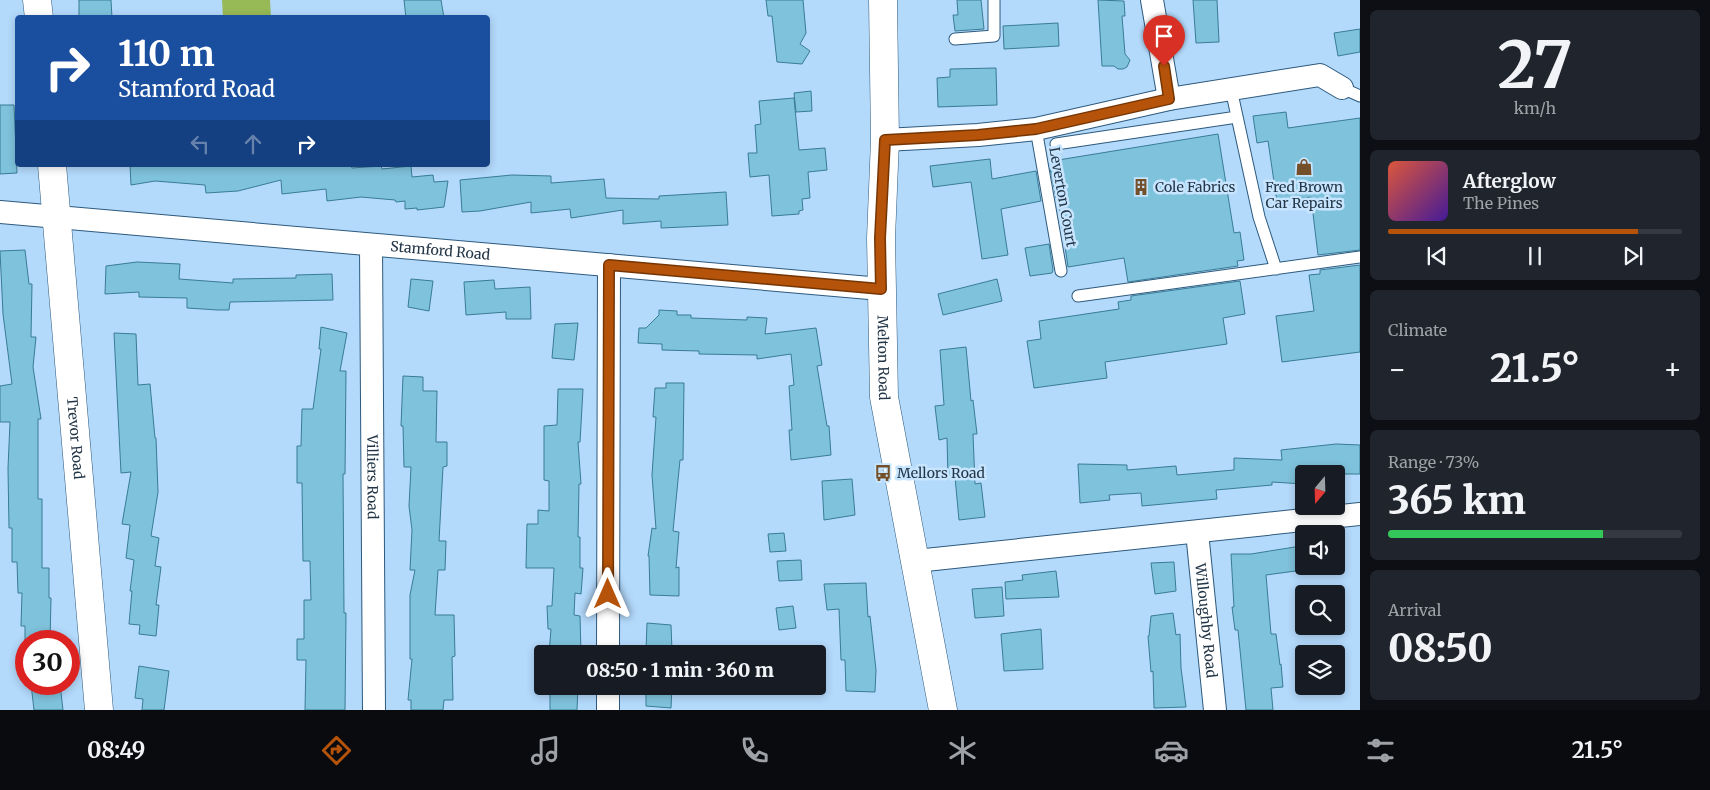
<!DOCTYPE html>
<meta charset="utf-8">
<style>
body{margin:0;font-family:Merriweather,serif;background:#20242c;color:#f1f3f6;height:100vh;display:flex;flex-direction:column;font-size:19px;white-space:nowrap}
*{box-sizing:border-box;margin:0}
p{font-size:16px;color:#9ea1a6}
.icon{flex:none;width:28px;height:28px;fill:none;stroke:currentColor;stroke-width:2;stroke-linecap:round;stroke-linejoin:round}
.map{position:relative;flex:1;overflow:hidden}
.details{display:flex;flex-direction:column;gap:10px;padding:10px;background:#0d0f14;width:350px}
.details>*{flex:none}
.top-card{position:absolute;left:15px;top:15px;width:475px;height:152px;border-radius:5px;box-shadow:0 2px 8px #0003;background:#1a4fa0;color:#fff;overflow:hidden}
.needle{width:32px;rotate:199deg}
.tools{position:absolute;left:1295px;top:465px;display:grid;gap:10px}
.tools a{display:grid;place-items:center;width:50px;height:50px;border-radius:5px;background:#171b24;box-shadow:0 2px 8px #0003;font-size:25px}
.speed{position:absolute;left:15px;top:630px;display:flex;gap:10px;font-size:25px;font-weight:700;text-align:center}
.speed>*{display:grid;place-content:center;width:65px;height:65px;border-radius:50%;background:#171b24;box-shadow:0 2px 8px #0003;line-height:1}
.speed .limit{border:8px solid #d22;background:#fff;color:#111}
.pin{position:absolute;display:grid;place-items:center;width:42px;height:42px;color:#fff;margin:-51px -21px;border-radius:50% 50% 50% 0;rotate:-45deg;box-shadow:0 0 5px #0007}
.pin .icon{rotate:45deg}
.me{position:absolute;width:55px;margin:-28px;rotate:0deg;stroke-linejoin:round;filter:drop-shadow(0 0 4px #0008)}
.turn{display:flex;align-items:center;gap:18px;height:105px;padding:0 20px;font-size:22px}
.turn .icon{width:65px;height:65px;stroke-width:2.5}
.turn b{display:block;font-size:35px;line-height:42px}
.lanes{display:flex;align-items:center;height:48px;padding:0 20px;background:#0003;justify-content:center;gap:25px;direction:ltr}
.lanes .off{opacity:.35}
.big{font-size:38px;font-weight:800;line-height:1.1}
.details .tile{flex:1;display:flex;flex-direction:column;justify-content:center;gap:8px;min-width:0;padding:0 18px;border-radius:8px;background:#20242c}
.details .dial{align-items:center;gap:0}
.dial b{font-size:65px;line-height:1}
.song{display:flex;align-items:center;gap:15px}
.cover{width:60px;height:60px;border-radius:8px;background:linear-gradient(135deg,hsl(10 70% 55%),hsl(260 70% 35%))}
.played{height:5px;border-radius:2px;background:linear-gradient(90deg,#b45309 85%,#363941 85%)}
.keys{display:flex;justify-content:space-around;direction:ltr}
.heat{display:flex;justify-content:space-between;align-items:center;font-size:28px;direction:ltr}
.charge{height:8px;border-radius:4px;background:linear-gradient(90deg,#34c759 73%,#363941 0)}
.trip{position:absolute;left:534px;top:645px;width:292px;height:50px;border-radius:5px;background:#171b24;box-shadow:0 2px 8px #0003;font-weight:800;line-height:50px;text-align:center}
.tabs{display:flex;height:80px;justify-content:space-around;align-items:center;background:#090b0e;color:#9ea1a6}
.tabs .icon{width:35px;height:35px}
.tabs .on{color:#b45309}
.tabs b{font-size:22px;color:#f1f3f6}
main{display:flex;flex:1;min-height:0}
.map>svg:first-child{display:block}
.green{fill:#97b956}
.building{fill:#7fc2dc;stroke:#397c95}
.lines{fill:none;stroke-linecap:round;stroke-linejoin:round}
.service-casing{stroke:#2d5a7e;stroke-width:13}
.minor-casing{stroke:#2d5a7e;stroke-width:24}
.tertiary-casing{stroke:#2d5a7e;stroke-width:29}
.primary-casing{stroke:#2d5a7e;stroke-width:29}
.service{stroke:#fff;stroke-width:11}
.minor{stroke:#fff;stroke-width:22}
.tertiary{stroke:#fff;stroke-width:28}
.primary{stroke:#fff;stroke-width:28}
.route-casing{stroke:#753606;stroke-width:12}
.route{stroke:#b45309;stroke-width:9}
.labels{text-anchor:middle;stroke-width:5;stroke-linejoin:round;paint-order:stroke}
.poi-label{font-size:14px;fill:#233647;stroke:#c8e5ff;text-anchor:start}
.street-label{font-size:14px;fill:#233647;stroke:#c8e5ff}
</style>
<main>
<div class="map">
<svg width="1360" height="710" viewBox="0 0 1360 710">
<rect width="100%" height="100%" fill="#b3d9fb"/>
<!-- green -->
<path class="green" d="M 222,0 L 270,0 L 271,17 L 223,17 Z"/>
<!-- building -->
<path class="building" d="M 79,0 L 111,0 L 112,18 L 79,18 Z
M 404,0 L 441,0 L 444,18 L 406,18 Z
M 766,0 L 803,0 L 806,33 L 800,44 L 810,51 L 802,64 L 777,62 L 772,16 L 768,16 Z
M 957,0 L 981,0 L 984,29 L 955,31 L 953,15 L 958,15 Z
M 1098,0 L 1124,1 L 1125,16 L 1122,16 L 1125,54 L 1130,60 L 1127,67 L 1123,69 L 1118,69 L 1114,66 L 1102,66 Z
M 1193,0 L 1217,0 L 1219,42 L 1196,43 Z
M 1058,23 L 1059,46 L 1004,49 L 1003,26 Z
M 1360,29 L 1360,52 L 1338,56 L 1334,33 Z
M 996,68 L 997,105 L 938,107 L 937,78 L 950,77 L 950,69 Z
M 811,91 L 812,111 L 796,112 L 794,93 Z
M 794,98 L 799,150 L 825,148 L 827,170 L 808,172 L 810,198 L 802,199 L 803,210 L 799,211 L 799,214 L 772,216 L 769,175 L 750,177 L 748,153 L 757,153 L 755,125 L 761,124 L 759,101 Z
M 0,105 L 14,105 L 17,173 L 0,174 Z
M 1286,112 L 1288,128 L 1360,118 L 1360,250 L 1318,255 L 1311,197 L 1277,202 L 1268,141 L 1257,143 L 1253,116 Z
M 1218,134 L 1234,233 L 1240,232 L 1244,260 L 1237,261 L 1238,266 L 1128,282 L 1124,258 L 1068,267 L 1058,198 L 1056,198 L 1050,168 L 1053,168 L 1052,161 Z
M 990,159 L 992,179 L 1036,171 L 1041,201 L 1001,209 L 1008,255 L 982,259 L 971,182 L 933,187 L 930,166 Z
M 130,165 L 351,165 L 352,168 L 381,166 L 382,169 L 411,166 L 412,177 L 433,175 L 434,182 L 448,181 L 444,207 L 417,210 L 417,208 L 405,209 L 405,201 L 396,202 L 395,200 L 361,197 L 327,201 L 326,189 L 282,194 L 281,180 L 238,191 L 206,193 L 205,185 L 155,181 L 131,185 Z
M 512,175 L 551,176 L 551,183 L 604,179 L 606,198 L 659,199 L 659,196 L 726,192 L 728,225 L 661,228 L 661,221 L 623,224 L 623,210 L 571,218 L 570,209 L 531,213 L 531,202 L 480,211 L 462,212 L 460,180 Z
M 1049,244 L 1053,270 L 1052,273 L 1030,276 L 1025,248 Z
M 25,250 L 29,284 L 32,284 L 31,337 L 36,337 L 33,367 L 41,419 L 38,419 L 38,499 L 42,499 L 42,568 L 49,568 L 49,598 L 51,598 L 50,641 L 25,641 L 25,626 L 21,626 L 22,593 L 18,593 L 17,562 L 12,562 L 12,528 L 9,528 L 8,468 L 10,422 L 0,422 L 0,386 L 12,384 L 3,314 L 0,251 Z
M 137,262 L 180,264 L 179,279 L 233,283 L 233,279 L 296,278 L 296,275 L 332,274 L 333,300 L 230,302 L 229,310 L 218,310 L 187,308 L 187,298 L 139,297 L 139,292 L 105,294 L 106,266 Z
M 1360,265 L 1360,352 L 1282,362 L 1276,316 L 1314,311 L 1309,275 L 1320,274 L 1320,270 Z
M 411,279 L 433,281 L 429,311 L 408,307 Z
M 997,279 L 1002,301 L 943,315 L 938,294 Z
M 494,280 L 495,289 L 530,287 L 531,319 L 506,319 L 506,312 L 466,315 L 464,282 Z
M 1240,281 L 1245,314 L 1223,318 L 1227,344 L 1105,362 L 1107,378 L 1034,388 L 1027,341 L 1041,339 L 1039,321 L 1119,309 L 1118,302 L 1131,300 L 1131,296 Z
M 659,310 L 677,311 L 677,315 L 691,315 L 691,318 L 747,320 L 747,317 L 767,318 L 765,334 L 816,328 L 822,365 L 817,366 L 827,426 L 829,426 L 831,455 L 791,460 L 789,430 L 792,430 L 789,386 L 794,385 L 791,354 L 757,359 L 757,355 L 699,354 L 699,351 L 662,350 L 662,344 L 638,343 L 639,328 L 646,328 L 659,315 Z
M 578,323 L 574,360 L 552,358 L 555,324 Z
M 321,327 L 347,333 L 340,371 L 346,371 L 345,474 L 343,474 L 344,613 L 346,613 L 345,710 L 305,710 L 306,660 L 297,660 L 297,639 L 304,639 L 304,600 L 311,600 L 310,561 L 303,561 L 302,483 L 297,483 L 297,446 L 301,446 L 302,409 L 313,409 L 321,349 L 319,349 Z
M 114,333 L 136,334 L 138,385 L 150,384 L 155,438 L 156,438 L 158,492 L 151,536 L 159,538 L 155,566 L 161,567 L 156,605 L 159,605 L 156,636 L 139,634 L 140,625 L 129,624 L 132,591 L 130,591 L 134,560 L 126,558 L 130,525 L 122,524 L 131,472 L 121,473 Z
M 966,347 L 971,401 L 973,400 L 977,434 L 973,434 L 975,484 L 981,483 L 985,517 L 959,520 L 955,477 L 948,478 L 947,438 L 939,440 L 935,406 L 944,405 L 940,350 Z
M 403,376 L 423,377 L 423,391 L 437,391 L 436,442 L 447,442 L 447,466 L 443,467 L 439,541 L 446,541 L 445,570 L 438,570 L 435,615 L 454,615 L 455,656 L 452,657 L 453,700 L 444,700 L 443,710 L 411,710 L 411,700 L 408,700 L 412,659 L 410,659 L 410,595 L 415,570 L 410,570 L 412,530 L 409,506 L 411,467 L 404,467 L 403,426 L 401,426 Z
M 666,383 L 684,383 L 683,460 L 680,460 L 673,531 L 679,532 L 676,568 L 679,567 L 679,596 L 650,595 L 649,556 L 648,556 L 652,528 L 656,529 L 652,475 L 656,417 L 653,417 L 655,388 L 666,388 Z
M 558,389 L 583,389 L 580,442 L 578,442 L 581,484 L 579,484 L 578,537 L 580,537 L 580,568 L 583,568 L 581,594 L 575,593 L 574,615 L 580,616 L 581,654 L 549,654 L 551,629 L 548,629 L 547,606 L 552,606 L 554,568 L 526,568 L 527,524 L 538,524 L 538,510 L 549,511 L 549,481 L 544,480 L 544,426 L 557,425 Z
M 1336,444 L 1360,445 L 1360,474 L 1304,474 L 1304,484 L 1272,482 L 1272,485 L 1216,490 L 1217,499 L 1142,506 L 1141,493 L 1109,495 L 1110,500 L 1080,503 L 1078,464 L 1127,465 L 1127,470 L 1176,466 L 1177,475 L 1234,470 L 1234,458 L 1282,460 L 1281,450 Z
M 852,479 L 855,515 L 824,520 L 822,481 Z
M 784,533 L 786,551 L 770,552 L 768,534 Z
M 1301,546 L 1303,570 L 1266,575 L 1271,634 L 1276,634 L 1280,665 L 1281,664 L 1283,687 L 1271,688 L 1273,710 L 1246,710 L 1238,630 L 1235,630 L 1232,607 L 1234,607 L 1231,554 L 1251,554 Z
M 801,560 L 802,580 L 779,581 L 777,561 Z
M 1174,562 L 1176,591 L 1155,594 L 1151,563 Z
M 1056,571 L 1059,597 L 1006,599 L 1005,582 L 1023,580 L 1022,575 Z
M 866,583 L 868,617 L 870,616 L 876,670 L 875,692 L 846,691 L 845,660 L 841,660 L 839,609 L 827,610 L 824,584 Z
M 1002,587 L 1004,616 L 975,618 L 972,589 Z
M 793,606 L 796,628 L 779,630 L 776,608 Z
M 1173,613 L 1176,635 L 1180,634 L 1181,668 L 1186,707 L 1154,708 L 1153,671 L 1151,672 L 1148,636 L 1149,636 L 1151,616 Z
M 647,623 L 671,625 L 672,651 L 646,651 Z
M 1041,629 L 1043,669 L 1004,671 L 1001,634 Z
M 139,666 L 169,671 L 164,710 L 142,710 L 143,699 L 135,698 Z
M 31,684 L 60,684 L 63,710 L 34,710 Z
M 550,686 L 578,686 L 577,710 L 550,710 Z
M 646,686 L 672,686 L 671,708 L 646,706 Z"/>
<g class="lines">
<!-- service casing -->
<g class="service-casing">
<path id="service" d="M 955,39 L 994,36 L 994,0
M 1342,88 L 1360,96
M 1231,89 L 1259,217 L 1276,269
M 1036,129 L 1061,271
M 1056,144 L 1237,117
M 1078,296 L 1360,257"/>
</g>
<!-- minor casing -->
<g class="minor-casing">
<g id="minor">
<path d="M 1152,0 L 1169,99"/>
<path d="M 885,140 L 978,135 L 1036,129 L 1169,99 L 1320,75 L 1342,88"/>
<path id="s1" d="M 0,212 L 881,289"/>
<path id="s2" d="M 371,245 L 374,710"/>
<path id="s3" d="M 1197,532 L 1215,710"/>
<path d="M 916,561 L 1360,514"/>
<path d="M 608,654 L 609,265"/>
<path d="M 608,710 L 608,686"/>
</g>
</g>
<!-- tertiary casing -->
<g class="tertiary-casing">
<g id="tertiary">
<path d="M 37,0 L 39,18"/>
<path id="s4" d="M 52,165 L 99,710"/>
</g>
</g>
<!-- primary casing -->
<g class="primary-casing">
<g id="primary">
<path id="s5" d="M 883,0 L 885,140 L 881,238 L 884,397 L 943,710"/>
</g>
</g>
<!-- service -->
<use href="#service" class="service"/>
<!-- minor -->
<use href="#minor" class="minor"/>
<!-- tertiary -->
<use href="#tertiary" class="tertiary"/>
<!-- primary -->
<use href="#primary" class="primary"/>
</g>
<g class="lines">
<!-- route casing -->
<g class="route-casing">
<path id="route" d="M 608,594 L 609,265 L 881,289 L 880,238 L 885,140 L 978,135 L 1036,129 L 1169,99 L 1164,66"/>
</g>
<!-- route -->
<use href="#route" class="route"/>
</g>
<!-- icons -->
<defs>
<g id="shop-bare" transform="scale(1.35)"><path d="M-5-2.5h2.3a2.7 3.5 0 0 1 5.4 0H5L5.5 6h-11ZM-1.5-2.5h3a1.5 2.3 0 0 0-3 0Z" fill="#74502a" stroke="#c8e5ff" stroke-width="2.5" paint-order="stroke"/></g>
<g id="building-bare" transform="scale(1.35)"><path d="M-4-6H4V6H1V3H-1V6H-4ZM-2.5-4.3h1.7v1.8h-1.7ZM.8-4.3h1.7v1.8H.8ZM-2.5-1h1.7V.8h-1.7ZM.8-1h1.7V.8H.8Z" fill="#74502a" stroke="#c8e5ff" stroke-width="2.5" paint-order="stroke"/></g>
<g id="bus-bare" transform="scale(1.35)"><path d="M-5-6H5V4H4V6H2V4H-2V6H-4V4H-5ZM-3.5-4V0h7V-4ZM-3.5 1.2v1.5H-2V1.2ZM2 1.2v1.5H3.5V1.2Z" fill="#74502a" stroke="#c8e5ff" stroke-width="2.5" paint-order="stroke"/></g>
</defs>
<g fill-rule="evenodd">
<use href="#shop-bare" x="1304" y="167"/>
<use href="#building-bare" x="1141" y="187"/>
<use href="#bus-bare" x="883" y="473"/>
</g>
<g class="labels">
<!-- poi labels -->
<g class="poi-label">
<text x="1155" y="192">Cole Fabrics</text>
<text x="1304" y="192" text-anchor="middle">Fred Brown<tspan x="1304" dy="16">Car Repairs</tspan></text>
<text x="897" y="478">Mellors Road</text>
</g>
<!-- street labels -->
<g class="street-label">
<text transform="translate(1063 197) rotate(80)" y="5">Leverton Court</text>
<text dy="5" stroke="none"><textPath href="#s1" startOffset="442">Stamford Road</textPath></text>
<text dy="5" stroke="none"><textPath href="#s5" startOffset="358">Melton Road</textPath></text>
<text dy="5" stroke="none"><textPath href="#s4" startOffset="274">Trevor Road</textPath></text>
<text dy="5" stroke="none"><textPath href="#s2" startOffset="232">Villiers Road</textPath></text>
<text dy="5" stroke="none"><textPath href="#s3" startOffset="89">Willoughby Road</textPath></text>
</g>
</g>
</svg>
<div class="tools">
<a><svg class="needle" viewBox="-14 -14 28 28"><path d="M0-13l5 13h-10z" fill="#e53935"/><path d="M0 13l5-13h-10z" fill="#9ea1a6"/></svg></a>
<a><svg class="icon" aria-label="sound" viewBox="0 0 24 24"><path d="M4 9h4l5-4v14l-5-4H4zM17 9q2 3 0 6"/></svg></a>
<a><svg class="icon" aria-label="search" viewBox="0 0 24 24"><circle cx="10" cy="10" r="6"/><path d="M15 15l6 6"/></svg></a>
<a><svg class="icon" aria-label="layers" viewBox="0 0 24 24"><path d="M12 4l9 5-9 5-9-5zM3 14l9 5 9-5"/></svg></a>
</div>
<div class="speed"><div class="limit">30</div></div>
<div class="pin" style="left:1164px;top:66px;background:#d93025"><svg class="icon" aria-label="arrive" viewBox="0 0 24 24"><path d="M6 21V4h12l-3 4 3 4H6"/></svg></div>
<svg class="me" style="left:608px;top:594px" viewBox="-20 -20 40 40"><path d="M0-17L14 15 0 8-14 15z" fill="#b45309" stroke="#fff" stroke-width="4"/></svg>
<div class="trip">08:50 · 1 min · 360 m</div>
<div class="top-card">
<div class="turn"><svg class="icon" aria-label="right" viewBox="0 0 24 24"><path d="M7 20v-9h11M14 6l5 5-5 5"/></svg><div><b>110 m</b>Stamford Road</div></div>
<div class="lanes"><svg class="icon off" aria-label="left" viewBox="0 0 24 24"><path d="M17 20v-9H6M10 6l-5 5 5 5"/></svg><svg class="icon off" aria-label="ahead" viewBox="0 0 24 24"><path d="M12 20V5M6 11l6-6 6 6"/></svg><svg class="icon" aria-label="right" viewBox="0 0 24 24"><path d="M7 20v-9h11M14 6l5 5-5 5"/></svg></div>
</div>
</div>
<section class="details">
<div class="tile dial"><b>27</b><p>km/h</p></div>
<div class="tile">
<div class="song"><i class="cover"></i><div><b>Afterglow</b><p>The Pines</p></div></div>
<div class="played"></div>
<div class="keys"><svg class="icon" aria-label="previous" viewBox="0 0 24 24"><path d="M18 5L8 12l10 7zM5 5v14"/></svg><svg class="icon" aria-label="pause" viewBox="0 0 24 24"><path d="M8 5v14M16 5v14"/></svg><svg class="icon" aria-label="next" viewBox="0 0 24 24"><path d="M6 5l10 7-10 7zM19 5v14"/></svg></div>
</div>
<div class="tile"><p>Climate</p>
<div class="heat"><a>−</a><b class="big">21.5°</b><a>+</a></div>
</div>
<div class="tile"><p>Range · 73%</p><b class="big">365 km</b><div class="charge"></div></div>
<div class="tile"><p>Arrival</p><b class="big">08:50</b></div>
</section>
</main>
<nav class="tabs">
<b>08:49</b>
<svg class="icon on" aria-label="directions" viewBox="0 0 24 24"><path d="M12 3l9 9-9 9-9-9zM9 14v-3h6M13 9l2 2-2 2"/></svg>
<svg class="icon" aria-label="music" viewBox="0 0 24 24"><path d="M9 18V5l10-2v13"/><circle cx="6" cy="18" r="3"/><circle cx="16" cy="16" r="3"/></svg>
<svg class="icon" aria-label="phone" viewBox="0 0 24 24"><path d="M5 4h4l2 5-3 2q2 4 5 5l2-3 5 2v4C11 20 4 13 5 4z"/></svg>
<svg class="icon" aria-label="climate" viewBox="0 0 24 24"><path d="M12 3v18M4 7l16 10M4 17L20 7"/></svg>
<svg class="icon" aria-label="car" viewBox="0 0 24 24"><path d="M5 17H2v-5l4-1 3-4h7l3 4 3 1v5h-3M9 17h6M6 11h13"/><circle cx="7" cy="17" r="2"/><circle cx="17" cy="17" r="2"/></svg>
<svg class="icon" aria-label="filters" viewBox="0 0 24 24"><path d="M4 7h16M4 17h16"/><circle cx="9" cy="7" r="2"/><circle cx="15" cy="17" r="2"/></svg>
<b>21.5°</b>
</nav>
